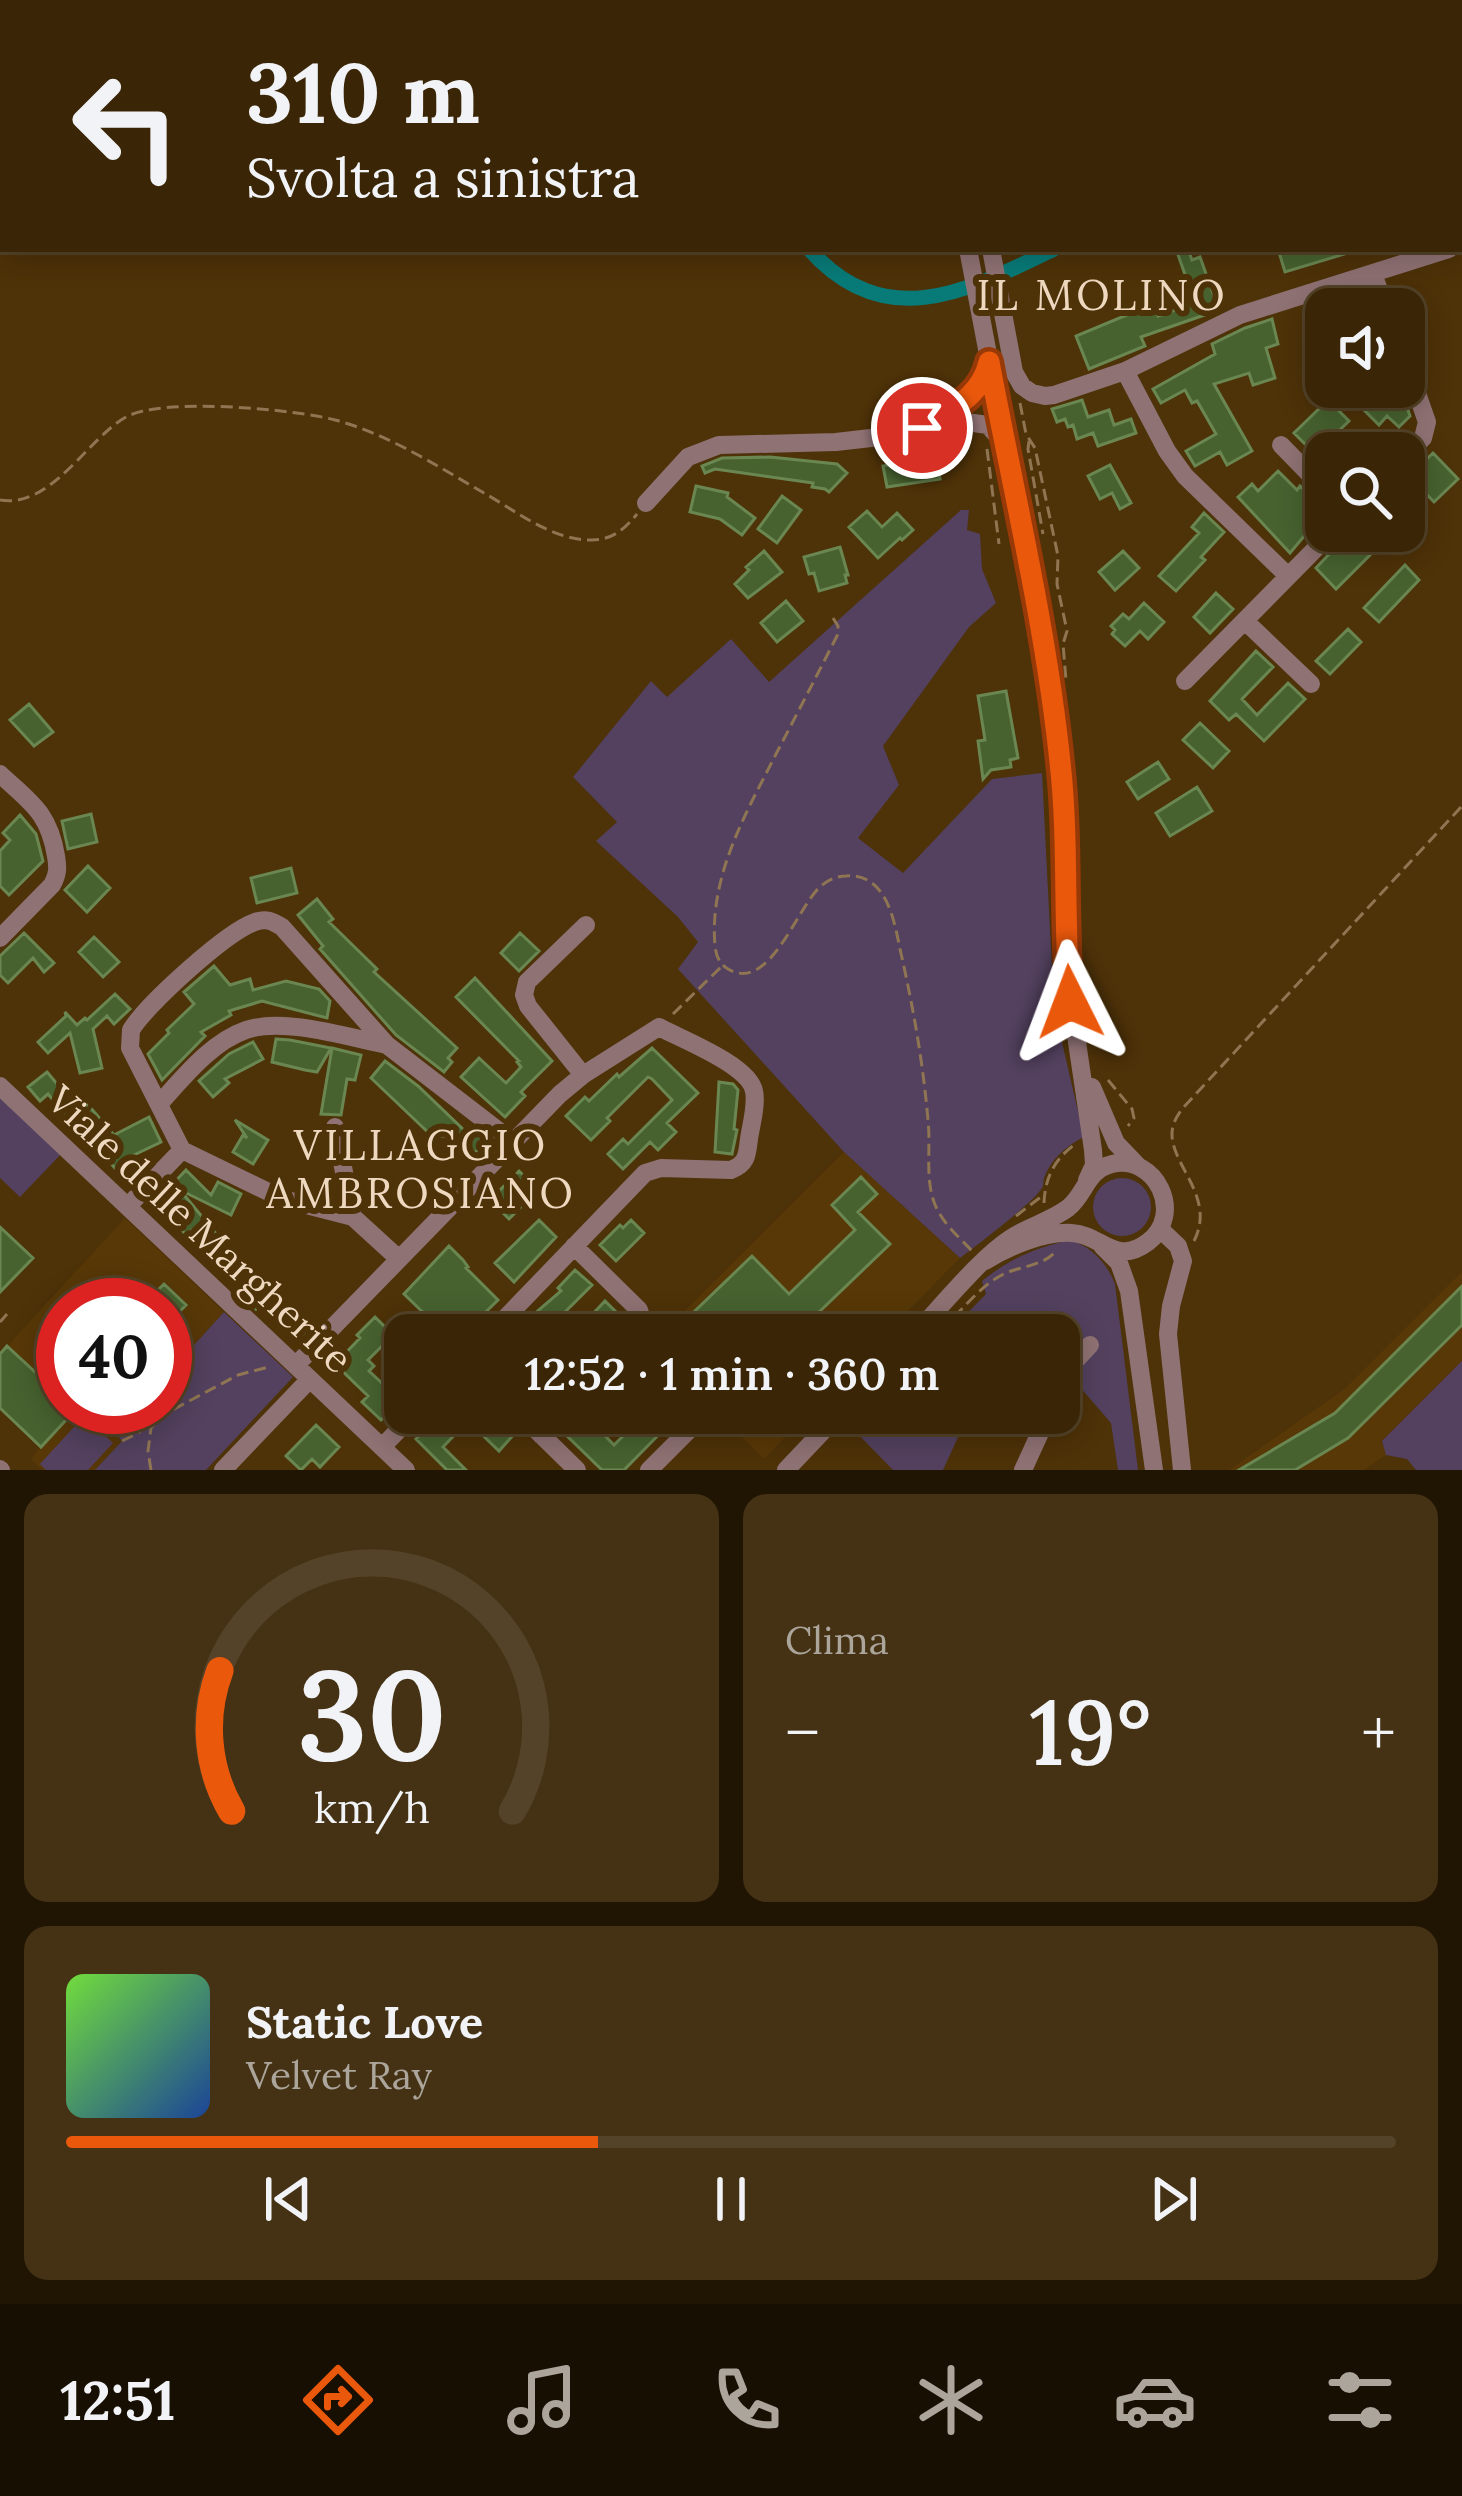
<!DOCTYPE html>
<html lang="it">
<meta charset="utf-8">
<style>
body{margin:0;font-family:Lora,serif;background:#453214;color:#f1f3f6;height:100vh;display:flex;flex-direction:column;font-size:45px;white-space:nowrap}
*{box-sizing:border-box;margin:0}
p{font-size:39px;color:#aba59b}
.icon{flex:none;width:66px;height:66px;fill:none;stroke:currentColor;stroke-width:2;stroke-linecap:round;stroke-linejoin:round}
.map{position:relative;height:1470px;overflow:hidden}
.details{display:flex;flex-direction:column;gap:24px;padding:24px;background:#201503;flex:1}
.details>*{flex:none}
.guide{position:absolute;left:0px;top:0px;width:1464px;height:252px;box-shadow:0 6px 30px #0003,0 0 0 3px #544328;background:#3a2606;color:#f1f3f6;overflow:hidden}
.controls{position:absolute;left:1305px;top:288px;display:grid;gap:24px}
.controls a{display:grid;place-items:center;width:120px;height:120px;border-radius:24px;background:#3a2606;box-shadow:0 6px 30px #0003,0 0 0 3px #544328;font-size:60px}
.speed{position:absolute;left:36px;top:1278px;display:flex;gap:24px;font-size:60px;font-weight:700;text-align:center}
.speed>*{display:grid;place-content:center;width:156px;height:156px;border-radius:50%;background:#3a2606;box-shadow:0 6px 30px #0003,0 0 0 3px #544328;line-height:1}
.speed .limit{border:18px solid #d22;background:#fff;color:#111}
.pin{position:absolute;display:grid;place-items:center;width:102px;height:102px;color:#fff;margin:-51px;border:6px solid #fff;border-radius:50%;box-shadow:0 3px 12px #0007}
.me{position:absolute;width:132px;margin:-66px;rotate:357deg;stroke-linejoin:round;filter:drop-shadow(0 0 9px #0008)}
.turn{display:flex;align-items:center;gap:42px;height:252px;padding:0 48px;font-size:54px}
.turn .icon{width:156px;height:156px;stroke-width:2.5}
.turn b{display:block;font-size:84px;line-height:102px}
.big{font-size:90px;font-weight:600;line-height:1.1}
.details .widget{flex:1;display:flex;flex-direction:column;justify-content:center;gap:18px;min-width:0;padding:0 42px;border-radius:24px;background:#453214}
.details .dial{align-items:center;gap:0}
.dial svg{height:312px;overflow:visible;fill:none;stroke:#544328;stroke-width:7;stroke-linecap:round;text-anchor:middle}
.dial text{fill:#f1f3f6;stroke:none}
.song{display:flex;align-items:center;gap:36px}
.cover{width:144px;height:144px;border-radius:18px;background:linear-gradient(135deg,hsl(100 70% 55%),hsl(220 70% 35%))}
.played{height:12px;border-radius:6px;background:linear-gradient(90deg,#ea580c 40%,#544328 40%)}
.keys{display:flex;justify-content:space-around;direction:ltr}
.heat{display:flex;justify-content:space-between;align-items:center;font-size:66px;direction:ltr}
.details .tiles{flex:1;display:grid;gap:24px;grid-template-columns:1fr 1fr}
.widget:last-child{grid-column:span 2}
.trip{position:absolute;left:384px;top:1314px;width:696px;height:120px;border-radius:24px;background:#3a2606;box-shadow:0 6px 30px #0003,0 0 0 3px #544328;font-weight:600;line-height:120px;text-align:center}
.tabs{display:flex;height:192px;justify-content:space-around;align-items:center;background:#170f02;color:#aba59b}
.tabs .icon{width:84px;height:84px}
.tabs .selected{color:#ea580c}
.tabs b{font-size:54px;color:#f1f3f6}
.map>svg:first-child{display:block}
.built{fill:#583807}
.green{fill:#53415f}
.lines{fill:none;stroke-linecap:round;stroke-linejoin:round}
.canal{stroke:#087b78;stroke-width:15}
.building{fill:#47622f;stroke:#6a8752;stroke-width:3}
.path{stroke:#8f7552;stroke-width:3;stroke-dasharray:12 6;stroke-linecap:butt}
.minor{stroke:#8f7274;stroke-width:18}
.route-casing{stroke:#983908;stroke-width:30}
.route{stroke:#ea580c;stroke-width:21}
.labels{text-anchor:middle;stroke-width:12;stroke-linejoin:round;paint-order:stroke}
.street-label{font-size:39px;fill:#eed8bf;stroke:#4e3208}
.neighbourhood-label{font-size:42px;letter-spacing:3px;fill:#eed8bf;stroke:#4e3208}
</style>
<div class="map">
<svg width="1462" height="1470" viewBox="0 0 1462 1470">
<rect width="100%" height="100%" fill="#4e3208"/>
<!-- built -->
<path class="built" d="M 844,1152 L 960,1258 L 884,1335 L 661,1335 Z
M 125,1218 L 224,1312 L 165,1377 L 165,1305 L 63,1305 L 63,1407 L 137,1407 L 115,1432 L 122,1441 L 95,1470 L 42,1470 L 31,1459 L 41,1446 L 0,1354 Z
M 1462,1272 L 1462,1361 L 1382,1441 L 1386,1455 L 1364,1470 L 1229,1470 L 1346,1388 Z
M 718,1413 L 808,1413 L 764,1459 Z"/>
<!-- green -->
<path class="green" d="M 961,510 L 969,510 L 967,530 L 980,534 L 982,569 L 996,603 L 969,627 L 883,746 L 899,785 L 858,838 L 903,873 L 992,779 L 1042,773 L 1054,1008 L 1084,1137 C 1066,1146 1051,1159 1044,1178 C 1043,1182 1044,1185 1042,1188 C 1035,1201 974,1248 960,1258 L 844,1152 L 678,969 L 698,942 L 678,917 L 596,841 L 617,822 L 573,777 L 651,681 L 667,697 L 731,639 L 769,682 Z
M 0,1095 L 63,1152 L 20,1197 L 0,1178 Z
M1093 1207a29 29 0 1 1 58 0a29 29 0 1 1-58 0Z
M 1070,1240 C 1092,1247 1107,1263 1115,1284 L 1138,1470 L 1118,1470 L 1111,1423 L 1079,1386 L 1059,1387 L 1059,1335 L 946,1335 L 986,1294 L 982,1281 C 1009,1259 1037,1247 1070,1240 Z
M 224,1312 L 293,1377 L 206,1470 L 95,1470 L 122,1441 L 114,1432 L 137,1407 L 165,1407 L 165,1377 Z
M 1462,1361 L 1462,1470 L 1416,1470 L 1407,1459 L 1386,1455 L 1382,1441 Z
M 870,1413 L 969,1413 L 943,1470 L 893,1470 L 854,1430 Z
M 84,1416 L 113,1443 L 88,1470 L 46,1470 L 40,1464 Z"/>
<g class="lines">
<!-- canal -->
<path class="canal" d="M 0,83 L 3,86
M 1461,105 L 1462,104
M 809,249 C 885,335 968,291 1054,249"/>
</g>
<!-- building -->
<path class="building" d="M 1176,249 L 1188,249 L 1192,260 L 1200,257 L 1219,310 L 1141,337 L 1145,346 L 1089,369 L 1076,336 L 1153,304 L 1158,316 L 1195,303 Z
M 1278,249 L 1351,249 L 1351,252 L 1285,272 Z
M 1272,319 L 1278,344 L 1266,348 L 1275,378 L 1253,385 L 1249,373 L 1214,384 L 1252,451 L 1227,465 L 1220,452 L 1195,466 L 1186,451 L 1216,434 L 1197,401 L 1192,403 L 1185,390 L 1161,403 L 1153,389 L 1215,354 L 1212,344 L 1245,328 Z
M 1383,387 L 1407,407 L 1410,416 L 1399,427 L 1387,416 L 1379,425 L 1362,408 Z
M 1082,400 L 1088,417 L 1109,410 L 1114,425 L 1131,419 L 1136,433 L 1098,446 L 1093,433 L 1077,439 L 1073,425 L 1068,427 L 1065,419 L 1057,422 L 1052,409 Z
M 1328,400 L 1349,421 L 1315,454 L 1294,433 Z
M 1433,453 L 1458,479 L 1434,502 L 1409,476 Z
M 770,457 L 837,464 L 847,473 L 829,492 L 825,489 L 812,487 L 813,483 L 715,469 L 705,473 L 702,466 L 722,458 Z
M 936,458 L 940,479 L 887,487 L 883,466 Z
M 1110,465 L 1131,503 L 1120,509 L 1112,493 L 1100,499 L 1088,476 Z
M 1278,471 L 1297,490 L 1300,486 L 1326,510 L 1290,553 L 1238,497 L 1252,484 L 1258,491 Z
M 696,486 L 728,493 L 727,497 L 755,518 L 742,535 L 720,519 L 690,512 Z
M 782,496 L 801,510 L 777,543 L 758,529 Z
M 867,511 L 882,527 L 897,513 L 913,530 L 902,540 L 900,538 L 878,558 L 849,527 Z
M 1204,513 L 1224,532 L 1201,557 L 1205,560 L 1176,591 L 1159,576 L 1199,533 L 1192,527 Z
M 1351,531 L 1394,531 L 1336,589 L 1316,568 Z
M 840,547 L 848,575 L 845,575 L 847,583 L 819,591 L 814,573 L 809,574 L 804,557 Z
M 764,551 L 782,572 L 748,598 L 735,584 L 749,570 L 746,567 Z
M 1123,551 L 1139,568 L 1115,590 L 1099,572 Z
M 1405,565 L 1419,580 L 1379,622 L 1364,608 Z
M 1216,593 L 1233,609 L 1210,633 L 1194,617 Z
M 786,601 L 803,621 L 777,642 L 761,623 Z
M 1144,603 L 1164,622 L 1148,639 L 1140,631 L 1125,646 L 1112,634 L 1115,630 L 1111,626 L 1123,614 L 1129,619 Z
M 1348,629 L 1361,642 L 1330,674 L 1316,661 Z
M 1256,651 L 1273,667 L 1242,699 L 1257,715 L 1288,683 L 1305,699 L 1264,741 L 1236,714 L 1229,720 L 1210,701 Z
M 1006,691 L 1018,758 L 1010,760 L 1011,767 L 991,770 L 983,779 L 978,741 L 985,740 L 978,696 Z
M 29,704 L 53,732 L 34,746 L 10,720 Z
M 1200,723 L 1229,751 L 1213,768 L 1183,740 Z
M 1158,762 L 1169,779 L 1138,799 L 1127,782 Z
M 1197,787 L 1212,811 L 1170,836 L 1156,813 Z
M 91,814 L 97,842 L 68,849 L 62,821 Z
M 20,815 L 36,834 L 43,861 L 9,895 L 0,886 L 0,851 L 10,840 L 3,833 Z
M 88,866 L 110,888 L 87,912 L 65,890 Z
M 291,868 L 297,893 L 257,903 L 251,878 Z
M 317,899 L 333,919 L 329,922 L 377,969 L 374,972 L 457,1048 L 448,1058 L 452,1062 L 444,1072 L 396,1035 L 320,949 L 323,946 L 298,915 Z
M 24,933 L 54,963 L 44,972 L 33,958 L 8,983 L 0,975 L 0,956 Z
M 520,933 L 539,951 L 519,971 L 501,953 Z
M 94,937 L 119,962 L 103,977 L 79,952 Z
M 214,966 L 230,985 L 250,979 L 253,990 L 286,981 L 319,989 L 330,1001 L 327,1018 L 262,1001 L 229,1011 L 231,1015 L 201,1032 L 205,1036 L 162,1080 L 148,1054 L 169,1033 L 167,1030 L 194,1004 L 184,992 Z
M 475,978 L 552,1061 L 521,1092 L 525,1096 L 505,1117 L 461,1077 L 479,1058 L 506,1083 L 521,1067 L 517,1062 L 519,1061 L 456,997 Z
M 115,994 L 130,1009 L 114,1024 L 107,1016 L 93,1029 L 102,1068 L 80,1073 L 70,1033 L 48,1053 L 38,1042 L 66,1016 L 65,1012 L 77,1025 L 85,1018 L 87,1020 Z
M 276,1039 L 290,1040 L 331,1048 L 317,1072 L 305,1070 L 272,1062 Z
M 253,1042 L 263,1059 L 225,1079 L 229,1083 L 213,1097 L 199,1081 L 229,1054 Z
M 332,1048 L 361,1055 L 355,1080 L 347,1079 L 341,1115 L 321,1114 Z
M 652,1048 L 698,1093 L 667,1123 L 676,1132 L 658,1150 L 650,1142 L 623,1169 L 608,1154 L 623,1139 L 628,1144 L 672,1100 L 652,1079 L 648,1077 L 607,1118 L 610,1121 L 591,1140 L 566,1116 L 585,1097 L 589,1101 L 617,1074 L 619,1077 Z
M 385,1061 L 418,1086 L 465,1131 L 469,1127 L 486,1141 L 467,1161 L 451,1145 L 463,1142 L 462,1135 L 433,1137 L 371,1078 Z
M 47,1072 L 69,1098 L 77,1092 L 114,1135 L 149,1117 L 161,1142 L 132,1156 L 141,1167 L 125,1180 L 96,1146 L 93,1148 L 48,1094 L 40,1101 L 28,1087 Z
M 719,1082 L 733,1084 L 738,1090 L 734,1129 L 737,1130 L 732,1154 L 715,1152 Z
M 235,1120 L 268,1140 L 253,1164 L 233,1152 L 243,1135 L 247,1138 Z
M 186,1170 L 211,1195 L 218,1182 L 241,1194 L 231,1215 L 180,1190 L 227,1247 L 229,1245 L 243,1261 L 225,1276 L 191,1231 L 186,1235 L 169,1215 L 166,1218 L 153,1205 Z
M 519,1171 L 538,1190 L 509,1219 L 490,1200 Z
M 861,1177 L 877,1194 L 858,1212 L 890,1244 L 795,1335 L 670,1335 L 752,1256 L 789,1294 L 855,1230 L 832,1205 Z
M 539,1220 L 556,1237 L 514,1282 L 495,1263 Z
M 631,1220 L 644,1233 L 616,1261 L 600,1245 L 620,1225 L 623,1228 Z
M 0,1227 L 33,1258 L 0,1292 Z
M 449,1246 L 463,1260 L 468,1267 L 466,1268 L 498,1300 L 462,1335 L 439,1335 L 434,1330 L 437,1326 L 404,1294 Z
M 575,1270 L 592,1285 L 560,1317 L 575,1333 L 605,1301 L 621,1317 L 603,1335 L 540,1335 L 526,1321 L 561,1291 L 558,1288 Z
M 264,1281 L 287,1311 L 290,1314 L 295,1311 L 307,1327 L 302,1331 L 304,1333 L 295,1341 L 264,1302 L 256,1309 L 245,1296 Z
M 164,1284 L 186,1305 L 175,1316 L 182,1323 L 165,1340 L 165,1305 L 143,1305 Z
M 1462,1286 L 1462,1325 L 1348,1438 L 1295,1470 L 1239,1470 L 1335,1413 Z
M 375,1317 L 393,1335 L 368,1360 L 374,1366 L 369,1371 L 400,1400 L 381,1420 L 362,1402 L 368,1396 L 335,1364 L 360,1338 L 357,1335 Z
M 7,1346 L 63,1398 L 63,1407 L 78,1407 L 41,1447 L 0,1408 L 0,1354 Z
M 442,1413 L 493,1413 L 515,1433 L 499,1451 L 468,1421 L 443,1447 L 466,1470 L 447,1470 L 416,1439 Z
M 613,1413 L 680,1413 L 624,1470 L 602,1470 L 565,1434 L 585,1415 L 614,1445 L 629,1430 Z
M 316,1425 L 339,1447 L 320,1467 L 312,1459 L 301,1470 L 286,1456 Z"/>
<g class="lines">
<!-- path -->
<path class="path" d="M 1020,403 L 1026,434 L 1035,448 L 1058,556 L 1057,584 L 1067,631 L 1063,644 L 1066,680
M 1029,441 L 1028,449 L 1043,534
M 987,449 L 999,544
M 0,500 C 51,509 88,438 126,417 C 162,397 294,409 335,420 C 388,434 437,466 484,493 C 516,511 553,541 592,540 C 612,540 625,529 637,514
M 833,618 L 838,626 L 838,634 C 817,675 796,716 775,756 C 745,815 709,877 715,946 C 716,955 719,964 728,969 C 770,994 797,906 821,886 C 828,880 837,876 846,876 C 886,873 894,919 900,949 C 913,1006 923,1062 928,1120 C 931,1147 925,1177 934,1202 C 941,1222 959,1237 973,1252
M 673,1014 L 722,966
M 1108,1080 L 1132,1109 L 1134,1118 L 1128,1126
M 1044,1203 C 1045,1178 1054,1160 1074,1145
M 1016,1216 L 1042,1196
M 1194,1241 C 1218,1194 1164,1161 1173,1126 C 1174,1121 1179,1113 1182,1109 L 1462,806
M 954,1317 C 969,1302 982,1286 1000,1276 C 1017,1266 1042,1267 1055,1252
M 0,1322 L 7,1314
M 122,1441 L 138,1433 L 156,1419
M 151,1470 L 148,1451 L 151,1428 L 161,1416 L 238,1375 L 269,1367"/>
<!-- minor -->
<path class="minor" d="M 880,0 L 882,3
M 923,0 L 924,3
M 1461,245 L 1462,245
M 968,249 L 1045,654 L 1057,735 L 1066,845 L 1069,988 L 1093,1150 L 1094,1165 L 1087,1180
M 991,249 L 1014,372 L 1022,386 L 1032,393 L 1045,396 L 1054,395 L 1125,371 L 1240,315 L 1449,249
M 1373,274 L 1386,309
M 1404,356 L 1427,422 L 1423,438 L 1404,457
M 1125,371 L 1167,451 L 1185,476 L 1288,576
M 931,422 C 957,405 981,394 989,362
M 1281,445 L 1326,491
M 646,503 L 688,457 L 719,445 L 836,442 L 897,435 L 922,428 L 966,422 L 988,425 L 1004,443
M 1245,621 L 1311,684
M 1185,681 L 1333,531
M 0,774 C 30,802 49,812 56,856 C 58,868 58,874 52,885 L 0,938
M 583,1075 L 528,1006 L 524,995 L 527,982 L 586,925
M 0,1086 L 406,1470
M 1092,1087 L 1116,1143 L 1138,1166
M 159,1104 C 183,1078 211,1042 246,1030 C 284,1017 347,1037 387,1045
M 335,1127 L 353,1217
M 182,1150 L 130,1048 L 131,1030 C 147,1004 226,932 255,922 C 266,918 272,921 282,927 L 387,1045 L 513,1142
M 128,1206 L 182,1150 L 283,1199 L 353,1217 L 399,1259
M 1160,1229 L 1178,1246 L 1183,1261 L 1171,1306 L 1168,1334 L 1182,1470
M 574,1246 L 639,1310 L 643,1322 L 633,1335
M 1102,1246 L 1119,1263 L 1129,1291 L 1154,1470
M 914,1335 C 941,1307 980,1258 1011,1238 C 1029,1226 1051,1221 1068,1208 C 1086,1194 1086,1170 1112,1164 C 1156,1154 1185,1214 1148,1242 C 1115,1267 1101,1234 1072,1233 C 1044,1231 1008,1247 985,1261
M 296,1365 L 560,1094 L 583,1075 L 659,1027 C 681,1039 749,1065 754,1091 C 757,1105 751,1125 749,1139 C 747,1155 747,1164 731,1170 L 661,1168 L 645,1173 L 489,1335
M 1059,1392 L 1072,1364 L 1090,1345
M 519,1413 L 577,1470
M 541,1435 L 561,1413
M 382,1447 L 415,1413
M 0,1469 L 1,1470
M 223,1470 L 310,1379
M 649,1470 L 703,1416
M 786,1470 L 840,1413
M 1023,1470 L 1049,1413"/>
</g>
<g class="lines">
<!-- route casing -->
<g class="route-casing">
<path id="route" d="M 922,428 C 951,409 981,397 989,362 C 1014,494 1046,627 1060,762 C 1069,841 1063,922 1070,1002"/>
</g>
<!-- route -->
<use href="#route" class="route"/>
</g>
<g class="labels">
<!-- street labels -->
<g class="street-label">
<text transform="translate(200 1229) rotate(43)" y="14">Viale delle Margherite</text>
</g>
<!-- neighbourhood labels -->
<g class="neighbourhood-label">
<text x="1102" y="310">IL MOLINO</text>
<text x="421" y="1160">VILLAGGIO<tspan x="421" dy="48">AMBROSIANO</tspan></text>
</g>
</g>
</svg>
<div class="controls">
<a><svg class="icon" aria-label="sound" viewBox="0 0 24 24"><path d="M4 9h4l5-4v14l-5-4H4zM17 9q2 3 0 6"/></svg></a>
<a><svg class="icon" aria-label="search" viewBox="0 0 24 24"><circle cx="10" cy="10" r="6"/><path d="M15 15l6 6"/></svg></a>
</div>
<div class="speed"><div class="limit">40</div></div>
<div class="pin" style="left:922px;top:428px;background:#d93025"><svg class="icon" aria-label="arrive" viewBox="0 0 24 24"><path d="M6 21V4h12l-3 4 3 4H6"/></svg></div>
<svg class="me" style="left:1070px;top:1002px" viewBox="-20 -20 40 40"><path d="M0-17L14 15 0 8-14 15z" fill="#ea580c" stroke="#fff" stroke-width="4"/></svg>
<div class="trip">12:52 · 1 min · 360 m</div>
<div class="guide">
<div class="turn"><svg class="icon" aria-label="left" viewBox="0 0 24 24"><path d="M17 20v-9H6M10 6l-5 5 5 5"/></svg><div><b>310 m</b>Svolta a sinistra</div></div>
</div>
</div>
<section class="details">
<div class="tiles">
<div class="widget dial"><svg viewBox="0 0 100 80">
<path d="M14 69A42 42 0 1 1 86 69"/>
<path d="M14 69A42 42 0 0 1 11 33" stroke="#ea580c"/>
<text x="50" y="56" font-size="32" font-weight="700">30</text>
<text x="50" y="72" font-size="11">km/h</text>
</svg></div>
<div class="widget"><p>Clima</p>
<div class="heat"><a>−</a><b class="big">19°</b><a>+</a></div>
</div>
<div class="widget">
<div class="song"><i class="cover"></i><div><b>Static Love</b><p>Velvet Ray</p></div></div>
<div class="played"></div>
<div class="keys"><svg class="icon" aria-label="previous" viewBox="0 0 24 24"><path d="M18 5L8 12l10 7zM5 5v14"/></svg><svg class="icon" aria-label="pause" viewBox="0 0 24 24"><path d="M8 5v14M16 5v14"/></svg><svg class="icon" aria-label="next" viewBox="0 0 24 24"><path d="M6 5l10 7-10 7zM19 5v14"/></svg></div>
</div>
</div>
</section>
<nav class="tabs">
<b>12:51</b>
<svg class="icon selected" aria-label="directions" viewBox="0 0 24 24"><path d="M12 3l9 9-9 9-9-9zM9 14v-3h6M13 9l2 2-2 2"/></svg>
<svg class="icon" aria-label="music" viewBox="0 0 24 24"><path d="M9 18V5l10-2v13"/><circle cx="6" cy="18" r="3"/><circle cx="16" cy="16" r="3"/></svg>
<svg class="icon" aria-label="phone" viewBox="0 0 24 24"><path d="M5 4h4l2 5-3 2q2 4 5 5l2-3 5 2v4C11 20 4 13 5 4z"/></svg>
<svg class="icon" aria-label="climate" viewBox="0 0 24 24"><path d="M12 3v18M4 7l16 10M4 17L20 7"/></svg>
<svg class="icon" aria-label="car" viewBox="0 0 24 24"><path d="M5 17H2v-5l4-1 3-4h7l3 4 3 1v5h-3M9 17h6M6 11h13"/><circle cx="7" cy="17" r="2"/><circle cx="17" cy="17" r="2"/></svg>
<svg class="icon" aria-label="filters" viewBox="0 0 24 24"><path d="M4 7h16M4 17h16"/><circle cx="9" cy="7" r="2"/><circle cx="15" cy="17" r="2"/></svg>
</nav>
